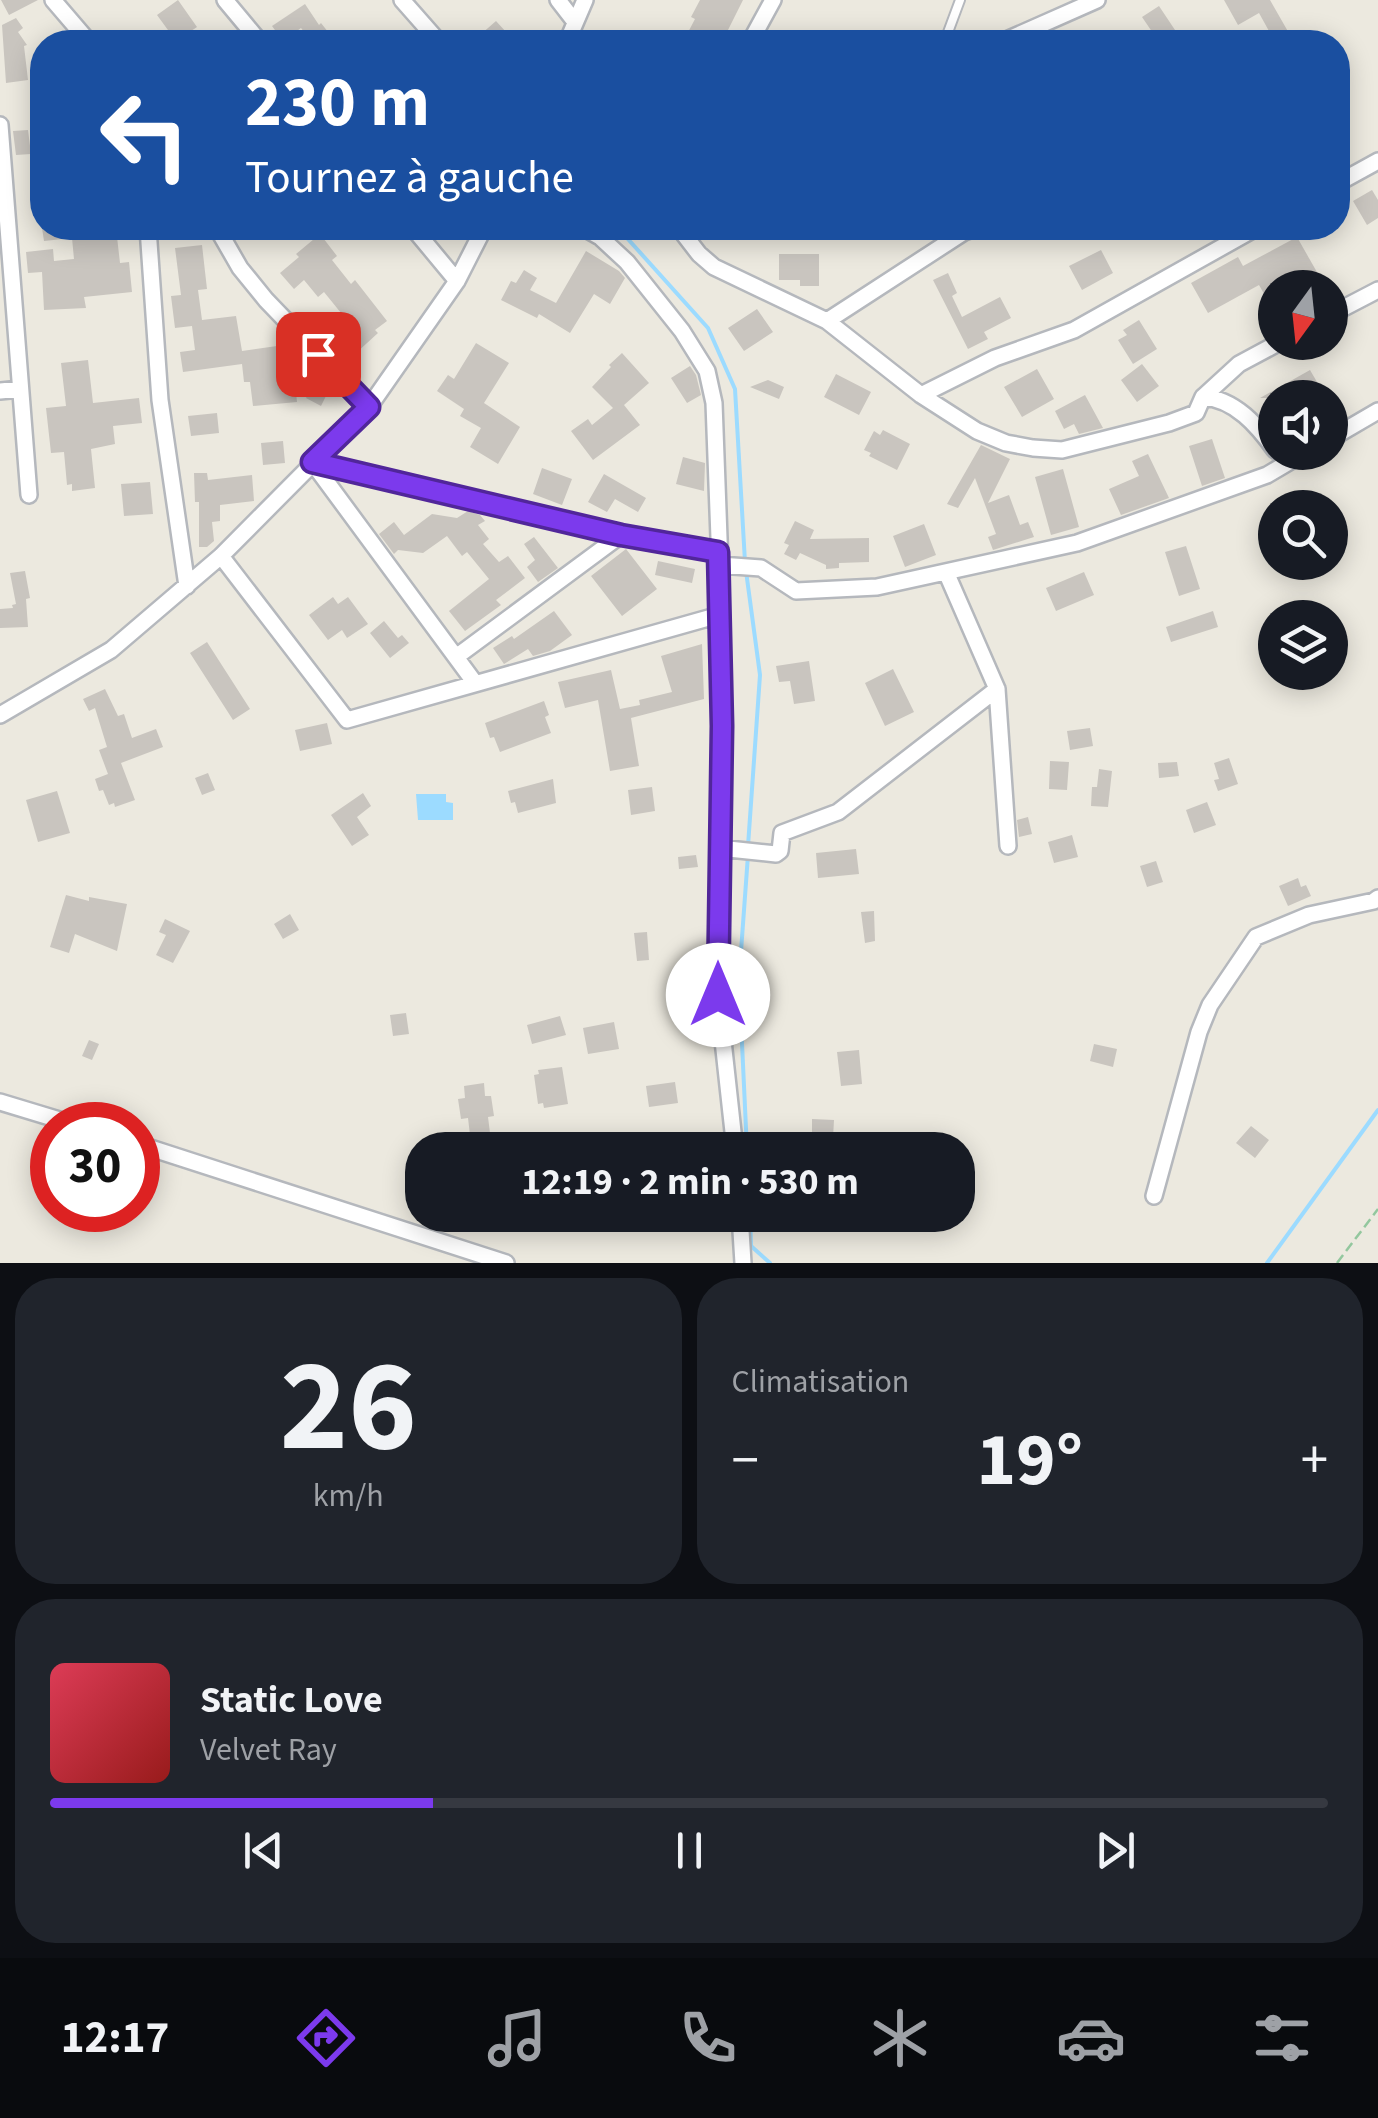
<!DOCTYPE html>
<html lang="fr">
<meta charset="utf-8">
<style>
body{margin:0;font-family:"Source Sans 3",sans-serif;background:#20242c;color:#f1f3f6;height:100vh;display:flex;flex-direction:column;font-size:38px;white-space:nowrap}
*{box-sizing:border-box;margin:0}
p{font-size:32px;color:#9ea1a6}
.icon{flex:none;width:55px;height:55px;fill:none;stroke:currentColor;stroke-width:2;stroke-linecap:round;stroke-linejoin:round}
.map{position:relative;height:1263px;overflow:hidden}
.panel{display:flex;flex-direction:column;gap:15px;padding:15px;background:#0d0f14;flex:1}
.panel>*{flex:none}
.guide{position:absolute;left:30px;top:30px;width:1320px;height:210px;border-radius:40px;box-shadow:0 5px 25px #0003;background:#1a4fa0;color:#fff;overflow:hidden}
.needle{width:65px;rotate:195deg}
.buttons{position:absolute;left:1258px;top:270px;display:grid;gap:20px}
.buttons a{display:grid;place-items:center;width:90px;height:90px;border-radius:50%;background:#171b24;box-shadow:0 5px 25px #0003;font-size:50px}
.speed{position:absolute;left:30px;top:1102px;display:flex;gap:20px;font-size:50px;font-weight:700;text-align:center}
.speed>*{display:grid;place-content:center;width:130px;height:130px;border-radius:50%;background:#171b24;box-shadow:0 5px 25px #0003;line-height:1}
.speed .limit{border:15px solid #d22;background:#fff;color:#111}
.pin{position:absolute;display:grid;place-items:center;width:85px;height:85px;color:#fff;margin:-42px;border-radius:20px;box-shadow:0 5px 15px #0006}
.me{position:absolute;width:110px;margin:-55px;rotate:0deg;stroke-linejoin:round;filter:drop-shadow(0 0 8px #0008)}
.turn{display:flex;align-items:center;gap:35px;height:210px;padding:0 50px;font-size:45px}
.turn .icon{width:130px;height:130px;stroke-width:2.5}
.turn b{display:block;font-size:70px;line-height:85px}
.big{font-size:75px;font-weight:700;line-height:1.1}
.panel .widget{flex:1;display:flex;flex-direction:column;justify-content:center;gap:15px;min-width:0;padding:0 35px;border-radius:40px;background:#20242c}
.panel .dial{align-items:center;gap:0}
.dial b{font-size:130px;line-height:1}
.song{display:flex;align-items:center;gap:30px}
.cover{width:120px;height:120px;border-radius:15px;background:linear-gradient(135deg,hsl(350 70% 55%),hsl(0 70% 35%))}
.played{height:10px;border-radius:5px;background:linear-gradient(90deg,#7c3aed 30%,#363941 30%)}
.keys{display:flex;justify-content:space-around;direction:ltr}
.heat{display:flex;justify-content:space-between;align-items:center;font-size:55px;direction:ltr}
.panel .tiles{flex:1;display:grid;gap:15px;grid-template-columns:1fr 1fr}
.widget:last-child{grid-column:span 2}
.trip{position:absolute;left:405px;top:1132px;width:570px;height:100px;border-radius:40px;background:#171b24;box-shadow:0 5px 25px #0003;font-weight:700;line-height:100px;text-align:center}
.dock{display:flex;height:160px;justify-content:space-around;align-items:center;background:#090b0e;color:#9ea1a6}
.dock .icon{width:70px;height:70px}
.dock .on{color:#7c3aed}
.dock b{font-size:45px;color:#f1f3f6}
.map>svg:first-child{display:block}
.water{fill:#9cdbff}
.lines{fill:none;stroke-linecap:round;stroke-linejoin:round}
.stream{stroke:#9cdbff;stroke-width:4}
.building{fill:#c9c5bf}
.lane-casing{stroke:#b5b8bd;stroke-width:12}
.street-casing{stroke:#b5b8bd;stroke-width:20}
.path{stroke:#93c79e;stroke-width:2.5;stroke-dasharray:10 5;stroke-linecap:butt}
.lane{stroke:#fff;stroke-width:8}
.street{stroke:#fff;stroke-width:15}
.route-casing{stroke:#51269a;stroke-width:25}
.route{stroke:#7c3aed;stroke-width:18}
</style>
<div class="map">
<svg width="1378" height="1263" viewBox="0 0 1378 1263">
<rect width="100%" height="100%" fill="#ece9df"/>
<!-- water -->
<path class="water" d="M 416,794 L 446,794 L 446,802 L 453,803 L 453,820 L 418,820 Z"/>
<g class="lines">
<!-- stream -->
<path class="stream" d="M 618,228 L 708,328 L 735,389 L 745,562
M 746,571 L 760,675 L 748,846
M 747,1150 L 739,979 L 748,855
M 750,1215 L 751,1246 L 770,1263
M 1267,1263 L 1378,1110"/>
</g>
<!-- building -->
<path class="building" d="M 1,0 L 38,0 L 9,15 Z
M 178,0 L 197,27 L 176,41 L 157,15 Z
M 700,0 L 743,0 L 722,42 L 683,42 L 695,19 L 691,17 Z
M 1224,0 L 1270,0 L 1290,35 L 1275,42 L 1259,13 L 1238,25 Z
M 305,4 L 319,25 L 321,23 L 336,42 L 312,42 L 301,28 L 283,41 L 272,26 Z
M 1159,6 L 1175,30 L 1171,33 L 1177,42 L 1159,42 L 1142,17 Z
M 16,18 L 23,28 L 18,32 L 27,45 L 24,46 L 28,80 L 6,83 L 2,25 Z
M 496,21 L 507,33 L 496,42 L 472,42 Z
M 42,70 L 42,100 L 36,101 L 32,71 Z
M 28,130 L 31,154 L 16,155 L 13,131 Z
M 1372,190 L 1378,200 L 1378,218 L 1367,225 L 1353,201 Z
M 42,228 L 116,228 L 120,263 L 129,262 L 132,292 L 84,297 L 86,308 L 44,310 L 42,272 L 28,273 L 26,252 L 53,249 L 54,261 L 74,259 L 72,238 L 44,241 Z
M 320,234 L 337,256 L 332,260 L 351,284 L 355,280 L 387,321 L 375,330 L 378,333 L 355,354 L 342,340 L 354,329 L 324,292 L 318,297 L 304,280 L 294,289 L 280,273 L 299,257 L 296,254 Z
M 1297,237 L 1326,288 L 1275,288 L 1275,313 L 1259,285 L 1208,313 L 1191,283 L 1238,257 L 1243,266 Z
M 202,245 L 207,289 L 198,290 L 202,320 L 236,316 L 242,351 L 277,346 L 281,374 L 294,372 L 297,402 L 253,406 L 250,382 L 244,382 L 242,364 L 183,372 L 180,352 L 195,350 L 192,326 L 175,328 L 171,296 L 181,295 L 175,248 Z
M 1101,250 L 1113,273 L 1082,290 L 1069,266 Z
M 586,251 L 619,271 L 625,278 L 610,304 L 594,294 L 570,333 L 539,314 L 537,318 L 501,300 L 511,281 L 516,283 L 524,270 L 537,278 L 530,290 L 556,303 Z
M 779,254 L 819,254 L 819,286 L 800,286 L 800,280 L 779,280 Z
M 948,273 L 957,293 L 952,296 L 962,317 L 1000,297 L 1011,318 L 984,332 L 988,339 L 968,349 L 933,280 Z
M 757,309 L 773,332 L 744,351 L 728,328 Z
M 1139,320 L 1157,349 L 1133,364 L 1118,340 L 1127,335 L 1123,330 Z
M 476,343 L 509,363 L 484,403 L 520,427 L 498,464 L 470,447 L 481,428 L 460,416 L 464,409 L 437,391 L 448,375 L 454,379 Z
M 622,353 L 649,383 L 624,405 L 640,425 L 593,460 L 571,431 L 588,419 L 592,425 L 613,408 L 592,387 L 611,367 L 609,365 Z
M 88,360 L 93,403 L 139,398 L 142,423 L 113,426 L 115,444 L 91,449 L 95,488 L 72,491 L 72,484 L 67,485 L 64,452 L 51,453 L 46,408 L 66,406 L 61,363 Z
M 1142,364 L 1159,386 L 1137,402 L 1121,380 Z
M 690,366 L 696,375 L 701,395 L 687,403 L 671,378 Z
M 1037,369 L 1054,399 L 1022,417 L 1004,387 Z
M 1310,370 L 1324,394 L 1318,398 L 1260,398 Z
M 836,374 L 871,392 L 859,415 L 824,397 Z
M 768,380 L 784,387 L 779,399 L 750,387 Z
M 314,383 L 329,390 L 321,406 L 306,398 Z
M 1085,395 L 1103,428 L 1079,434 L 1074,424 L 1064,429 L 1055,411 Z
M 217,413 L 219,433 L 191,436 L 188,416 Z
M 883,430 L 910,444 L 897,470 L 869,456 L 871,453 L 864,450 L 874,431 L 880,435 Z
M 1212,439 L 1225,478 L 1202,486 L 1189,446 Z
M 283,441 L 285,463 L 263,465 L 261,443 Z
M 981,445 L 1010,459 L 988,503 L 1009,495 L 1020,525 L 1028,522 L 1034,537 L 993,550 L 988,537 L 996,534 L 975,478 L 958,508 L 947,504 Z
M 1148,454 L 1169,498 L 1121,515 L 1109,489 L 1139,476 L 1132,461 Z
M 683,457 L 705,463 L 704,491 L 676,484 Z
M 542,468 L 572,479 L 562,505 L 533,494 Z
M 1063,469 L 1079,527 L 1051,535 L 1035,477 Z
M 194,473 L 207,473 L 208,480 L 252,475 L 254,501 L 220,505 L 220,521 L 212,522 L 214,541 L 207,547 L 199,547 L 199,502 L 195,502 Z
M 604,474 L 646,498 L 638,512 L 615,499 L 607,512 L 588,502 Z
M 150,482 L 153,514 L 124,516 L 121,484 Z
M 1321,493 L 1330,508 L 1297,508 Z
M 468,511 L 480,515 L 485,521 L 478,525 L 489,539 L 483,544 L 499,562 L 508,556 L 525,578 L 496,600 L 501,605 L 465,631 L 449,611 L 489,579 L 467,552 L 462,556 L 447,536 L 423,553 L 398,550 L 394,554 L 379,534 L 394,522 L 404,535 L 432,514 L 457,518 Z
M 795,521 L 814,530 L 810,539 L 869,538 L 869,562 L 839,563 L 839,568 L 826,569 L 826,565 L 800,553 L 796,560 L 784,554 L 789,545 L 784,543 Z
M 924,524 L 936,555 L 905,567 L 893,536 Z
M 534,537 L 558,568 L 538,582 L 527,567 L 535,560 L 524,544 Z
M 1186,546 L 1200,589 L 1179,596 L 1165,552 Z
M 626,549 L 657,589 L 622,616 L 591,576 Z
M 658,561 L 695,569 L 692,583 L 655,575 Z
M 25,571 L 30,598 L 26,599 L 28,627 L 0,628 L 0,609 L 13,608 L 12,605 L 16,604 L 10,573 Z
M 1084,572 L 1094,595 L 1056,611 L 1046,588 Z
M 333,597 L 338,604 L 348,597 L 368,624 L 347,638 L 342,630 L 328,640 L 309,615 Z
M 554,611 L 572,635 L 550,651 L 533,656 L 528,649 L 504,664 L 493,648 L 512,636 L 514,639 Z
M 1213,611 L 1218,627 L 1171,642 L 1166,627 Z
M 384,621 L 398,638 L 402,635 L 409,643 L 390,658 L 370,633 Z
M 207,642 L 250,709 L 233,720 L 190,653 Z
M 702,644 L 704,699 L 631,718 L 639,766 L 610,771 L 598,700 L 565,708 L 558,682 L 611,670 L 620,709 L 640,705 L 639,700 L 672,692 L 661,656 Z
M 809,661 L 815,701 L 794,704 L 790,681 L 779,682 L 776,666 Z
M 893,669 L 914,712 L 885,726 L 865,683 Z
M 105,689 L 118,716 L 124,714 L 132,738 L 156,729 L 163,747 L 121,763 L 135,800 L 115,807 L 114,803 L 109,805 L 103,790 L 99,791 L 95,779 L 108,774 L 99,750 L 107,747 L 95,708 L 89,711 L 83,699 Z
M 544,701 L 549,715 L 545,717 L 551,733 L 500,752 L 494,737 L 490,738 L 485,723 Z
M 327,723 L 332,744 L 300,751 L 295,730 Z
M 1090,728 L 1093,746 L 1070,750 L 1067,731 Z
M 1229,758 L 1238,784 L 1218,791 L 1214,780 L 1219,779 L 1214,763 Z
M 1050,761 L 1069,762 L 1067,790 L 1049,789 Z
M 1177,762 L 1179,776 L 1159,778 L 1158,763 Z
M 1099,769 L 1112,771 L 1108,807 L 1091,806 L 1092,787 L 1097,787 Z
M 208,773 L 215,790 L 202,795 L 195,778 Z
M 553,779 L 556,803 L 518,813 L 515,802 L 511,803 L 508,791 Z
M 652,787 L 655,811 L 631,815 L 628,790 Z
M 57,791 L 70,833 L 38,842 L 26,800 Z
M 363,793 L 371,806 L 357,817 L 369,835 L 352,846 L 331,815 Z
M 1207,802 L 1216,825 L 1194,833 L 1186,810 Z
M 1028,817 L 1032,834 L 1019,837 L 1017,820 Z
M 1072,835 L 1078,857 L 1054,863 L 1048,842 Z
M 856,849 L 859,874 L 818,878 L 816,853 Z
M 696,855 L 698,867 L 679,869 L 678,857 Z
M 1156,861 L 1163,882 L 1147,887 L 1140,866 Z
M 1298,878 L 1301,887 L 1306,885 L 1311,896 L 1288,906 L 1279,886 Z
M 66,895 L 89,901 L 89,897 L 127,904 L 117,951 L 75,934 L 69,953 L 50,947 Z
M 874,911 L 875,941 L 865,943 L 861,912 Z
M 290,914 L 299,930 L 283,939 L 274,924 Z
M 165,919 L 190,931 L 173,963 L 156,955 L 166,935 L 159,932 Z
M 647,932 L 649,960 L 637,961 L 634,933 Z
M 406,1013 L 409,1034 L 393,1036 L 390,1015 Z
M 560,1016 L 566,1035 L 532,1044 L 527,1025 Z
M 614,1022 L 619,1049 L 588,1054 L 583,1028 Z
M 89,1040 L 99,1044 L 92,1060 L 82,1056 Z
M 1094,1044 L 1117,1049 L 1113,1067 L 1090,1061 Z
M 859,1050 L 862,1084 L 841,1086 L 837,1052 Z
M 562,1067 L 568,1104 L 544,1108 L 543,1103 L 538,1104 L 534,1075 L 539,1074 L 538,1070 Z
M 675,1082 L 678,1103 L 649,1107 L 646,1086 Z
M 484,1083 L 485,1096 L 491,1096 L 494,1116 L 488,1117 L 490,1133 L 470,1135 L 468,1118 L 461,1119 L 458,1099 L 465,1098 L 464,1086 Z
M 812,1119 L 834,1120 L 833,1138 L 821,1138 L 821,1133 L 812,1133 Z
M 1251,1126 L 1269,1140 L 1255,1158 L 1236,1143 Z"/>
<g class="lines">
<!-- lane casing -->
<g class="lane-casing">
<path id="lane" d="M 950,42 L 947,35 L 960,0"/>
</g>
<!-- street casing -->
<g class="street-casing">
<path id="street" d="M 53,0 L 89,42
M 225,0 L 260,42
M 402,0 L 439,42
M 558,0 L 575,22
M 567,42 L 585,0
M 750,42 L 773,0
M 1002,42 L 1097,0
M 0,125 L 29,495
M 1338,183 L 1378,161
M 148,228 L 160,400 L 187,586
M 217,228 L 240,268 L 266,300 L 369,407
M 413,228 L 457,281
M 584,228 L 600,237 L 627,262 L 682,331 L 707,371 L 714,403 L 720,565 L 719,615 L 722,726 L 718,995 L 735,1150
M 679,228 L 699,254 L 714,267 L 827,321 L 921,395 L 977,431 L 1006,443 L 1033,448 L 1062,450 L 1169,423 L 1196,413 L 1203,397 C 1235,399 1258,426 1275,450
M 1330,315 L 1378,290
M 827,321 L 964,232 L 976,228
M 0,391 L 20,389
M 921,395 L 995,358 L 1074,330 L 1256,228
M 1203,397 L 1239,364 L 1280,342
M 1330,439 L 1378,411
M 312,462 L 621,535 L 718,552
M 312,462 L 475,683
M 221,556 L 347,720 L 719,615
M 720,565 L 761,568 L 796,591 L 877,587 L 1077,543 L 1267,475 L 1306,452
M 456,657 L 621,535
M 997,689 L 1008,846
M 0,715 L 111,650 L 221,556 L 369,407 L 457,281 L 484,228
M 719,848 L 776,854 L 780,851 L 782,833 L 838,812 L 997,689 L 946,572
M 0,1102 L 76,1125
M 138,1144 L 506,1263
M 1154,1196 L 1199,1032 L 1210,1005 L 1256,937 L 1309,915 L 1374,901 L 1378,898
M 740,1215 L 743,1263"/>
</g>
<!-- path -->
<path class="path" d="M 1337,1263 L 1378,1209"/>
<!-- lane -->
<use href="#lane" class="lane"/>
<!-- street -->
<use href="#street" class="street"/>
</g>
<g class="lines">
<!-- route casing -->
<g class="route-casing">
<path id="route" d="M 318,354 L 369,407 L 312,462 L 621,535 L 718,552 L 722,726 L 718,995"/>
</g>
<!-- route -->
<use href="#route" class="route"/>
</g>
</svg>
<div class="buttons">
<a><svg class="needle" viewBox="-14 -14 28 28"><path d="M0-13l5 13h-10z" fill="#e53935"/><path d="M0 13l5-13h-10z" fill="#9ea1a6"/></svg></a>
<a><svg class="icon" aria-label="sound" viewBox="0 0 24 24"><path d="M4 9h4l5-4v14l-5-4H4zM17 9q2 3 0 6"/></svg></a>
<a><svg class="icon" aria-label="search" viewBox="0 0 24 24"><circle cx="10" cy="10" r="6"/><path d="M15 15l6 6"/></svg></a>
<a><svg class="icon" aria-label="layers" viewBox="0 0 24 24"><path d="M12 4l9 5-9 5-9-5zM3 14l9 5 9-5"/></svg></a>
</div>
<div class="speed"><div class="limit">30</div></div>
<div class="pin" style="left:318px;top:354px;background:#d93025"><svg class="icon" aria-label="arrive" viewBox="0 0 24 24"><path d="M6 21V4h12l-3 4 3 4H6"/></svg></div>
<svg class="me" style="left:718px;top:995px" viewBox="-20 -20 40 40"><circle r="19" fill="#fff"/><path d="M0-13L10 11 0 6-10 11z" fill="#7c3aed"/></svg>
<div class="trip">12:19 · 2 min · 530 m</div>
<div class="guide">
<div class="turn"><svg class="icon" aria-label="left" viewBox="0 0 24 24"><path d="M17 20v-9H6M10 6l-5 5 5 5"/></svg><div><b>230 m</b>Tournez à gauche</div></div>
</div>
</div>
<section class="panel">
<div class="tiles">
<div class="widget dial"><b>26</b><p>km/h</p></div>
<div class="widget"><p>Climatisation</p>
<div class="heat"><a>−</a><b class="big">19°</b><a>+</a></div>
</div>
<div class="widget">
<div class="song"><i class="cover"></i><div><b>Static Love</b><p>Velvet Ray</p></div></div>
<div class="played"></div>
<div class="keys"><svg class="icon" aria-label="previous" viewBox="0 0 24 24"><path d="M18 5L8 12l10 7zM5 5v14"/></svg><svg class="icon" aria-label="pause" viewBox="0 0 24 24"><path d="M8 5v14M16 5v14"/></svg><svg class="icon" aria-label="next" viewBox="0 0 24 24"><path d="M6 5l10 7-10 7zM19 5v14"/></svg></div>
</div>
</div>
</section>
<nav class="dock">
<b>12:17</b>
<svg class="icon on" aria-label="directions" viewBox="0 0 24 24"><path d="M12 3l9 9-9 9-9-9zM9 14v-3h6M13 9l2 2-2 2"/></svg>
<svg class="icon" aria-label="music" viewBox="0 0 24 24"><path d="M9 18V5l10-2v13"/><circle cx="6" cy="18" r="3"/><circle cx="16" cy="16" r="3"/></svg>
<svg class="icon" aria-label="phone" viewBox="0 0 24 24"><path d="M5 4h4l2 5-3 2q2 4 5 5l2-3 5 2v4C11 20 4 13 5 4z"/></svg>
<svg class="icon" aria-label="climate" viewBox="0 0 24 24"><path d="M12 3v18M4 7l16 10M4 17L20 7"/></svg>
<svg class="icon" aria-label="car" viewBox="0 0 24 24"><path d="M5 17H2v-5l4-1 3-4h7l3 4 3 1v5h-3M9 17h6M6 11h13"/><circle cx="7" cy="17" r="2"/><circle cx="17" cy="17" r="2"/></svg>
<svg class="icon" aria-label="filters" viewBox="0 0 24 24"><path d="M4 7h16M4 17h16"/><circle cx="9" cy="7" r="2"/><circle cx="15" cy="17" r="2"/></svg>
</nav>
